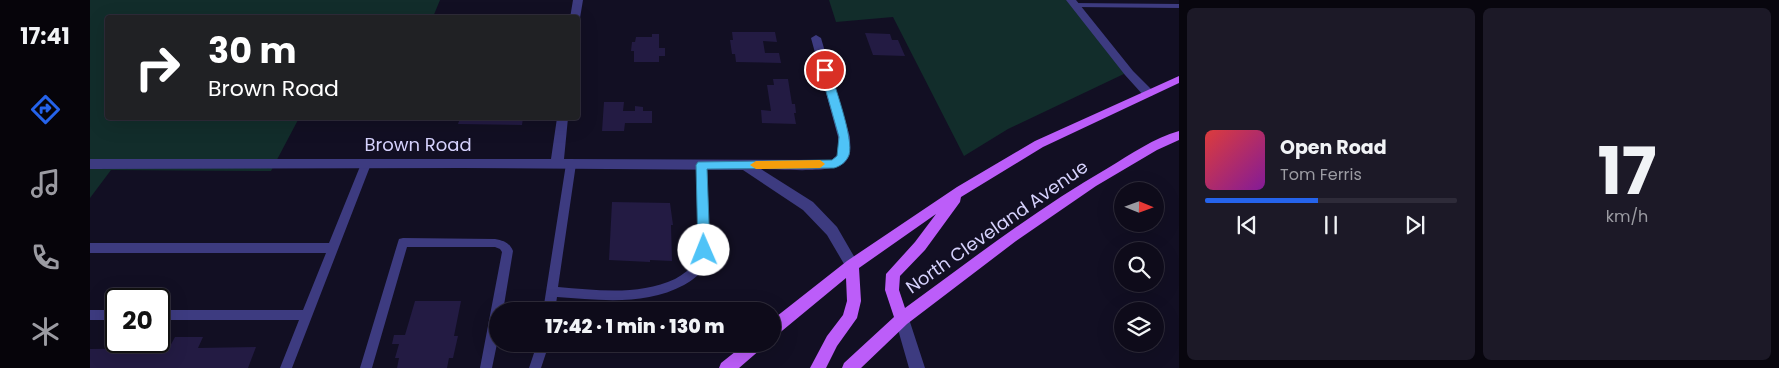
<!DOCTYPE html>
<meta charset="utf-8">
<style>
body{margin:0;font-family:Poppins,sans-serif;background:#1c1927;color:#f1f3f6;height:100vh;display:flex;flex-direction:column;font-size:19px;white-space:nowrap}
*{box-sizing:border-box;margin:0}
p{font-size:16px;color:#9b9ba2}
.icon{flex:none;width:28px;height:28px;fill:none;stroke:currentColor;stroke-width:2;stroke-linecap:round;stroke-linejoin:round}
.map{position:relative;flex:1;overflow:hidden}
.details{display:flex;flex-direction:column;gap:8px;padding:8px;background:#08060e;width:600px}
.details>*{flex:none}
.hud{position:absolute;left:15px;top:15px;width:475px;height:105px;border-radius:5px;box-shadow:0 5px 20px #0002,0 0 0 1px #2e2b39;background:#202124;color:#fff;overflow:hidden}
.needle{width:32px;rotate:91deg}
.buttons{position:absolute;left:1024px;top:182px;display:grid;gap:10px}
.buttons a{display:grid;place-items:center;width:50px;height:50px;border-radius:50%;background:#0e0b1a;box-shadow:0 5px 20px #0002,0 0 0 1px #2e2b39;font-size:25px}
.speed{position:absolute;left:15px;top:288px;display:flex;gap:10px;font-size:25px;font-weight:700;text-align:center}
.speed>*{display:grid;place-content:center;width:65px;height:65px;border-radius:50%;background:#0e0b1a;box-shadow:0 5px 20px #0002,0 0 0 1px #2e2b39;line-height:1}
.speed .limit{border:2px solid #111;border-radius:8px;background:#fff;color:#111}
.pin{position:absolute;display:grid;place-items:center;width:42px;height:42px;color:#fff;margin:-21px;border:2px solid #fff;border-radius:50%;box-shadow:0 1px 5px #0007}
.me{position:absolute;width:55px;margin:-28px;rotate:359deg;stroke-linejoin:round;filter:drop-shadow(0 0 4px #0008)}
.turn{display:flex;align-items:center;gap:18px;height:105px;padding:0 20px;font-size:22px}
.turn .icon{width:65px;height:65px;stroke-width:2.5}
.turn b{display:block;font-size:35px;line-height:42px}
.details .card{flex:1;display:flex;flex-direction:column;justify-content:center;gap:8px;min-width:0;padding:0 18px;border-radius:8px;background:#1c1927}
.details .dial{align-items:center;gap:0}
.dial b{font-size:65px;line-height:1}
.song{display:flex;align-items:center;gap:15px}
.cover{width:60px;height:60px;border-radius:8px;background:linear-gradient(135deg,hsl(0 70% 55%),hsl(290 70% 35%))}
.played{height:5px;border-radius:2px;background:linear-gradient(90deg,#2563eb 45%,#2e2b39 45%)}
.keys{display:flex;justify-content:space-around;direction:ltr}
.details .tiles{flex:1;display:grid;gap:8px;grid-template-columns:repeat(2,1fr)}
.trip{position:absolute;left:399px;top:302px;width:292px;height:50px;border-radius:25px;background:#0e0b1a;box-shadow:0 5px 20px #0002,0 0 0 1px #2e2b39;font-weight:800;line-height:50px;text-align:center}
main{display:flex;flex:1;min-height:0}
.dock{display:flex;flex-direction:column;width:90px;justify-content:space-around;align-items:center;background:#06040a;color:#9b9ba2}
.dock .icon{width:35px;height:35px}
.dock .on{color:#2563eb}
.dock b{font-size:22px;color:#f1f3f6}
.map>svg:first-child{display:block}
.green{fill:#122d2b}
.building{fill:#231b43}
.lines{fill:none;stroke-linecap:round;stroke-linejoin:round}
.lane{fill:#3d3b80;fill-rule:evenodd}
.street{fill:#3d3b80;fill-rule:evenodd}
.primary{fill:#bc5df9;fill-rule:evenodd}
.route{fill:#4fc3f7;stroke:#337fa1}
.slow{fill:#f59e0b}
.labels{text-anchor:middle;stroke-width:4;stroke-linejoin:round;paint-order:stroke}
.street-label{font-size:18px;fill:#d6d2fd;stroke:#120f23}
</style>
<main>
<nav class="dock">
<b>17:41</b>
<svg class="icon on" aria-label="directions" viewBox="0 0 24 24"><path d="M12 3l9 9-9 9-9-9zM9 14v-3h6M13 9l2 2-2 2"/></svg>
<svg class="icon" aria-label="music" viewBox="0 0 24 24"><path d="M9 18V5l10-2v13"/><circle cx="6" cy="18" r="3"/><circle cx="16" cy="16" r="3"/></svg>
<svg class="icon" aria-label="phone" viewBox="0 0 24 24"><path d="M5 4h4l2 5-3 2q2 4 5 5l2-3 5 2v4C11 20 4 13 5 4z"/></svg>
<svg class="icon" aria-label="climate" viewBox="0 0 24 24"><path d="M12 3v18M4 7l16 10M4 17L20 7"/></svg>
</nav>
<div class="map">
<svg width="1089" height="368" viewBox="0 0 1089 368">
<rect width="100%" height="100%" fill="#120f23"/>
<!-- green -->
<path class="green" d="M 0,0 L 350,0 L 343,17 L 18,18 L 18,118 L 209,118 L 181,171 L 21,170 L 0,198 Z
M 739,0 L 981,0 L 1038,72 L 918,129 L 874,156 L 803,17 L 746,22 Z"/>
<!-- building -->
<path class="building" d="M 642,32 L 685,32 L 687,42 L 673,41 L 675,53 L 689,53 L 691,63 L 646,62 L 645,54 L 642,54 L 640,40 L 643,40 Z
M 775,33 L 800,34 L 802,40 L 808,40 L 815,56 L 783,55 Z
M 562,34 L 569,34 L 569,48 L 575,48 L 575,56 L 569,56 L 569,62 L 544,62 L 544,51 L 541,51 L 542,42 L 545,42 L 546,37 L 562,37 Z
M 683,79 L 698,79 L 702,104 L 705,104 L 706,113 L 704,113 L 706,124 L 672,123 L 671,110 L 681,111 L 677,85 L 684,85 Z
M 514,102 L 534,102 L 533,111 L 545,111 L 545,106 L 553,107 L 553,111 L 562,111 L 562,123 L 535,123 L 534,131 L 512,131 Z
M 370,118 L 433,118 L 432,125 L 368,124 Z
M 522,202 L 580,203 L 583,225 L 581,225 L 582,261 L 560,260 L 560,262 L 519,260 Z
M 325,301 L 371,301 L 364,336 L 368,336 L 363,358 L 359,358 L 357,368 L 307,368 L 309,358 L 305,358 L 309,344 L 302,344 L 304,335 L 315,335 Z
M 85,337 L 113,337 L 108,348 L 166,347 L 158,368 L 0,368 L 0,349 L 79,348 Z"/>
<g class="lines">
<!-- lane -->
<path class="lane" d="M 982,3 L 1089,4 L 1089,8 L 985,7 L 981,5 Z
M 276,160 L 281,164 L 202,368 L 190,368 L 209,320 L 69,320 L 69,310 L 213,310 L 236,253 L 0,253 L 0,243 L 239,243 L 271,164 Z
M 481,160 L 486,164 L 468,287 C 506,290 549,296 585,279 C 593,275 600,268 607,263 L 609,250 L 607,165 L 612,161 L 617,165 L 619,250 L 616,268 C 609,274 602,281 594,285 C 555,306 509,300 467,297 L 465,311 L 453,311 L 476,164 Z
M 313,238 L 405,239 C 414,241 419,242 423,251 L 413,311 L 408,311 L 408,339 L 402,368 L 390,368 L 412,252 L 410,249 L 405,247 L 317,247 L 282,368 L 270,368 L 308,242 L 309,239 Z
M 0,310 L 26,310 L 26,320 L 0,320 Z
M 447,344 L 459,344 L 451,368 L 439,368 Z"/>
<!-- street -->
<path class="street" d="M 483,0 L 493,0 L 490,18 L 488,20 L 488,18 L 480,18 Z
M 976,0 L 986,0 L 1043,71 L 1062,90 L 1063,93 L 1062,96 L 1054,96 L 1035,75 Z
M 726,35 L 731,38 L 760,137 C 760,147 762,156 754,163 C 742,174 689,169 671,169 L 723,202 L 747,227 L 769,265 L 767,269 L 762,271 L 757,269 L 737,235 L 713,210 L 653,170 L 372,168 L 0,169 L 0,159 L 461,159 L 467,118 L 478,118 L 474,159 L 742,160 L 748,154 L 748,137 L 721,38 Z
M 812,312 L 817,314 L 819,319 L 835,368 L 819,368 L 805,319 L 807,314 Z"/>
<!-- primary -->
<path class="primary" d="M 1089,76 L 1089,83 L 953,147 L 871,197 L 870,202 L 835,250 L 810,276 L 809,290 L 815,308 C 882,259 947,209 1018,168 C 1041,154 1064,138 1089,131 L 1089,140 L 1067,150 L 1006,186 L 926,241 L 817,324 L 771,368 L 752,368 L 754,363 L 804,317 L 795,290 L 796,274 L 825,242 L 846,214 L 769,268 L 771,301 L 767,318 L 747,346 L 736,368 L 720,368 L 737,336 L 753,315 L 757,301 L 756,278 L 687,335 L 682,337 L 682,320 L 757,261 L 867,187 L 945,141 Z
M 655,344 L 674,344 L 671,349 L 649,368 L 629,368 L 631,363 Z"/>
</g>
<!-- route -->
<path class="route" d="M 735,67 L 740,70 C 745,88 764,139 759,155 C 756,162 751,166 744,168 L 617,169 L 620,250 L 618,254 L 614,255 L 610,254 L 608,250 L 606,165 L 608,162 L 742,160 L 747,156 L 749,137 L 730,70 Z"/>
<!-- slow -->
<path class="slow" d="M 730,160 L 735,164 L 730,168 L 666,169 L 660,165 L 666,161 Z"/>
<g class="labels">
<!-- street labels -->
<g class="street-label">
<text x="328" y="151">Brown Road</text>
<text transform="translate(907 227) rotate(-35)" y="6">North Cleveland Avenue</text>
</g>
</g>
</svg>
<div class="buttons">
<a><svg class="needle" viewBox="-14 -14 28 28"><path d="M0-13l5 13h-10z" fill="#e53935"/><path d="M0 13l5-13h-10z" fill="#9b9ba2"/></svg></a>
<a><svg class="icon" aria-label="search" viewBox="0 0 24 24"><circle cx="10" cy="10" r="6"/><path d="M15 15l6 6"/></svg></a>
<a><svg class="icon" aria-label="layers" viewBox="0 0 24 24"><path d="M12 4l9 5-9 5-9-5zM3 14l9 5 9-5"/></svg></a>
</div>
<div class="speed"><div class="limit">20</div></div>
<div class="pin" style="left:735px;top:70px;background:#d93025"><svg class="icon" aria-label="arrive" viewBox="0 0 24 24"><path d="M6 21V4h12l-3 4 3 4H6"/></svg></div>
<svg class="me" style="left:614px;top:250px" viewBox="-20 -20 40 40"><circle r="19" fill="#fff"/><path d="M0-13L10 11 0 6-10 11z" fill="#4fc3f7"/></svg>
<div class="trip">17:42 · 1 min · 130 m</div>
<div class="hud">
<div class="turn"><svg class="icon" aria-label="right" viewBox="0 0 24 24"><path d="M7 20v-9h11M14 6l5 5-5 5"/></svg><div><b>30 m</b>Brown Road</div></div>
</div>
</div>
<section class="details">
<div class="tiles">
<div class="card">
<div class="song"><i class="cover"></i><div><b>Open Road</b><p>Tom Ferris</p></div></div>
<div class="played"></div>
<div class="keys"><svg class="icon" aria-label="previous" viewBox="0 0 24 24"><path d="M18 5L8 12l10 7zM5 5v14"/></svg><svg class="icon" aria-label="pause" viewBox="0 0 24 24"><path d="M8 5v14M16 5v14"/></svg><svg class="icon" aria-label="next" viewBox="0 0 24 24"><path d="M6 5l10 7-10 7zM19 5v14"/></svg></div>
</div>
<div class="card dial"><b>17</b><p>km/h</p></div>
</div>
</section>
</main>
